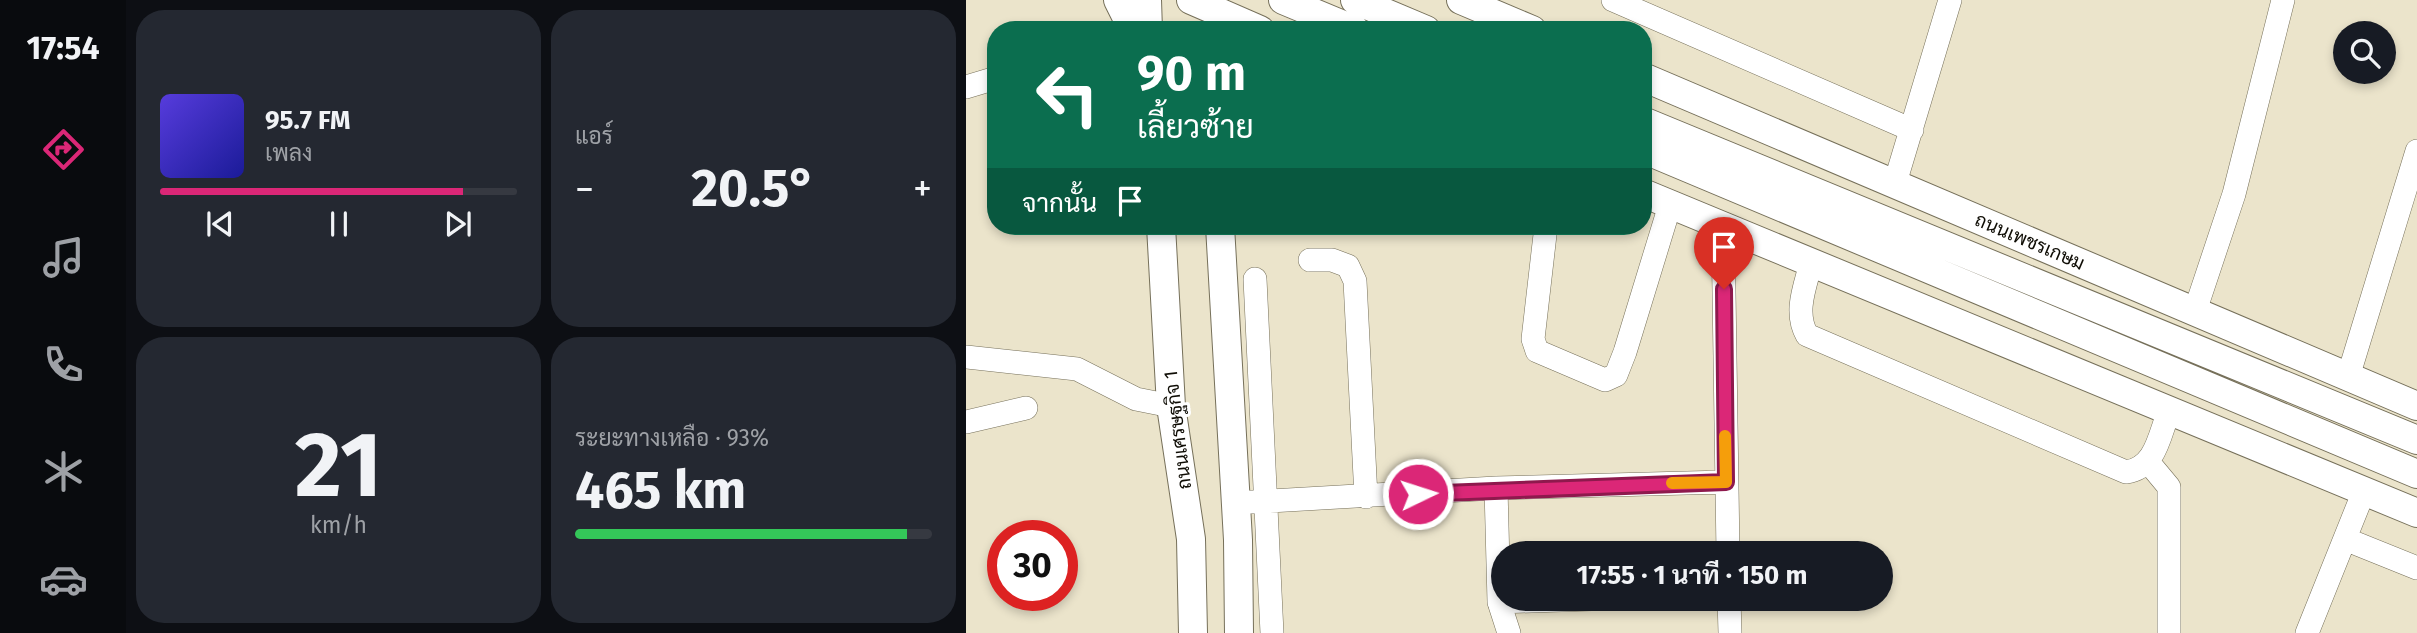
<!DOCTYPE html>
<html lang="th">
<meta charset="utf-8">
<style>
body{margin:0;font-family:"Fira Sans",Sarabun,sans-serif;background:#242831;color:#f1f3f6;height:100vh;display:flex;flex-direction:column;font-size:26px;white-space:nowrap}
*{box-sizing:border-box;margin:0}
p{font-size:23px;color:#9ea1a6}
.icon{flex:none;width:38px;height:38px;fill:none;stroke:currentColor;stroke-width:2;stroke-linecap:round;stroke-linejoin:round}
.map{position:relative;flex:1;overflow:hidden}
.side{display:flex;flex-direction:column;gap:10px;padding:10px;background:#0d0f14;width:840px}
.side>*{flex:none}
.hud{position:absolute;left:21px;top:21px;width:665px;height:214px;border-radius:28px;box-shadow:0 4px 10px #0003;background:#0b6e4f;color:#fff;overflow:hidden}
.buttons{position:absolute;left:1367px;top:21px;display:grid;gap:14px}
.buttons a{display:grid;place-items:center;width:63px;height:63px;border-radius:50%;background:#171b24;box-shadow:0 4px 10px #0003;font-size:35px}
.speed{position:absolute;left:21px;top:520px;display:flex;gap:14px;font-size:35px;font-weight:700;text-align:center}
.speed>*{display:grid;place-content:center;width:91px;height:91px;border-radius:50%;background:#171b24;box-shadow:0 4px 10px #0003;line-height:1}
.speed .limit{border:10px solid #d22;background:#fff;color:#111}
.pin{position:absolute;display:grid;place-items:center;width:60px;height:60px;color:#fff;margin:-72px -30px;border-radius:50% 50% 50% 0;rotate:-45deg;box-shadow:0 0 7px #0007}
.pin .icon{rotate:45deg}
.me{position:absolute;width:77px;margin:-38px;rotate:86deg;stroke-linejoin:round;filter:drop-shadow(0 0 5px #0008)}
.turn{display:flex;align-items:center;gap:24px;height:147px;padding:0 35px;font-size:32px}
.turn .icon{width:91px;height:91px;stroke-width:2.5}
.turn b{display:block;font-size:49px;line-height:60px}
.then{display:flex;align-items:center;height:66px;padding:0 35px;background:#0003;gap:14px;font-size:26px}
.big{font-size:52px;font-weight:700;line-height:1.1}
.side .tile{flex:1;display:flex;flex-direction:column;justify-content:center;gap:10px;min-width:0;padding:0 24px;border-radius:28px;background:#242831}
.side .dial{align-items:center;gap:0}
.dial b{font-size:91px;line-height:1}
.song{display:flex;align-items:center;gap:21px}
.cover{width:84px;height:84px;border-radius:10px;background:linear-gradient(135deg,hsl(250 70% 55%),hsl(240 70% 35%))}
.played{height:7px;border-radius:4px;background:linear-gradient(90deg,#db2777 85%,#363941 85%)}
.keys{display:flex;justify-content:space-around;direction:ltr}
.heat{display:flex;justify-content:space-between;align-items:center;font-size:38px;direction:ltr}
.charge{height:10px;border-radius:5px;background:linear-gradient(90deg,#34c759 93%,#363941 0)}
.side .tiles{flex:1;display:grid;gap:10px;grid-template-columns:repeat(2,1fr)}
.trip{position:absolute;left:525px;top:541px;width:402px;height:70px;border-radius:35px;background:#171b24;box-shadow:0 4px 10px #0003;font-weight:700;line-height:70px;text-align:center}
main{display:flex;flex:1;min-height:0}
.menu{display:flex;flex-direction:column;width:126px;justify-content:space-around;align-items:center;background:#090b0e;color:#9ea1a6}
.menu .icon{width:49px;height:49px}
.menu .current{color:#db2777}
.menu b{font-size:32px;color:#f1f3f6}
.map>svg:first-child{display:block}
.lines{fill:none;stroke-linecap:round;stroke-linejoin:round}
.minor-casing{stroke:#76705a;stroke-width:24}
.major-casing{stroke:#76705a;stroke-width:30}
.minor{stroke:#fff;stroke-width:23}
.major{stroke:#fff;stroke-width:28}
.route-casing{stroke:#8e194d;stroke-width:18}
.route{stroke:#db2777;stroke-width:12}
.slow{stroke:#f59e0b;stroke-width:12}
.labels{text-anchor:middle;stroke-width:6;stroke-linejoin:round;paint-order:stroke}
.street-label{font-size:19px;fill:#0f0d05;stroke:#fff}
</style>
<main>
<nav class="menu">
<b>17:54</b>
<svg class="icon current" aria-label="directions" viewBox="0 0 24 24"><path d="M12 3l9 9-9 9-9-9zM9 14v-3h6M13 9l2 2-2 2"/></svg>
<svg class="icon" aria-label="music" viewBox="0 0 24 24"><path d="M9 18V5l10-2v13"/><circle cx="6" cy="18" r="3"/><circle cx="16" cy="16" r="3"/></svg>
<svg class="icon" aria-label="phone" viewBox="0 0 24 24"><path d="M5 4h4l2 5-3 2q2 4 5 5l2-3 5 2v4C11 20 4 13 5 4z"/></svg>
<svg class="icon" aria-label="climate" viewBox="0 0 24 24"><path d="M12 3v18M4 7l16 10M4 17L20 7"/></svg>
<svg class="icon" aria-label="car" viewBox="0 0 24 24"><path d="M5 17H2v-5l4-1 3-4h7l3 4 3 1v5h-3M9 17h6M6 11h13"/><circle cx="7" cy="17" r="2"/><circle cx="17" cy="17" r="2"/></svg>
</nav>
<section class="side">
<div class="tiles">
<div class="tile">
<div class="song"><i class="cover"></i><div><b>95.7 FM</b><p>เพลง</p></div></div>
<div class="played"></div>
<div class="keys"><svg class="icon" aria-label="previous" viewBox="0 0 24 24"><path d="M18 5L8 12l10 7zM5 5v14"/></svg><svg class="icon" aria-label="pause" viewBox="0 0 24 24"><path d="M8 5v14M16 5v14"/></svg><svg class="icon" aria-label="next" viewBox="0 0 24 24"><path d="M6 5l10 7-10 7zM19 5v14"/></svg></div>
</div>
<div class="tile"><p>แอร์</p>
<div class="heat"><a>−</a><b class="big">20.5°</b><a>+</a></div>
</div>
<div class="tile dial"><b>21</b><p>km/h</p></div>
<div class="tile"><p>ระยะทางเหลือ · 93%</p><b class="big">465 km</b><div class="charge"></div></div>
</div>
</section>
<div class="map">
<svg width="1451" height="633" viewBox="0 0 1451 633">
<rect width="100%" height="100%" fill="#ebe4cb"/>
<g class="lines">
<!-- minor casing -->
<g class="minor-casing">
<path id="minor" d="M 647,0 L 946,130
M 0,87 L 30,78
M 929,183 L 984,0
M 580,226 L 567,339 L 571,351 L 639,380 L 650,375 L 659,352 L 704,205
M 757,227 L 762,553
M 344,260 L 366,260 L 382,266 L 389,281 L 400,497
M 845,263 C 839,287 828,312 841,335 L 1160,472 C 1190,468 1193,436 1203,411
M 289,279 L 306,633
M 1229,311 L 1268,194 L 1317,0
M 0,357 L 111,369 L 170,399 L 205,406
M 1382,377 L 1451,151
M 0,422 L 60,408
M 1183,463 L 1203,487 L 1203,633
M 285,502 L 530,488
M 1379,539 L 1451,568
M 763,598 L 764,633
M 533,602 L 655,598
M 543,633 L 533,602 L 530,488 L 759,482
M 1341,633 L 1398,491"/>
</g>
<!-- major casing -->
<g class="major-casing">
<path id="major" d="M 152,0 L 167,30
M 181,0 L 182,30
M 225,0 L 294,30
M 317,0 L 389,30
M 389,0 L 460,30
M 495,0 L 566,30
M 677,77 L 1451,406
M 677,121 L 1451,440
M 677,149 L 1451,474
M 677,193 L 1451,513
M 195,226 L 205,406 L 225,539 L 227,633
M 254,226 L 272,540 L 273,633"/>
</g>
<!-- minor -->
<use href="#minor" class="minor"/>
<!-- major -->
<use href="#major" class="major"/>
</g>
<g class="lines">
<!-- route casing -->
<g class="route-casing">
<path id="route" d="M 452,494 L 760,482 L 758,289"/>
</g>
<!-- route -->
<use href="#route" class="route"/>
<!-- slow -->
<path class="slow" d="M 706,483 L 760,482 L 759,436"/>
</g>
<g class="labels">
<!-- street labels -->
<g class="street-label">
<text transform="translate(1064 241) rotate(23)" y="7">ถนนเพชรเกษม</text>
<text transform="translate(211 430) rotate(-97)" y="7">ถนนเศรษฐกิจ 1</text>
</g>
</g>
</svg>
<div class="buttons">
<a><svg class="icon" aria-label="search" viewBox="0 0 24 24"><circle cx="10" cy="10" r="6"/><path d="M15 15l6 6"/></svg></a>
</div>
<div class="speed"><div class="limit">30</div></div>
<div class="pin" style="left:758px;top:289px;background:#d93025"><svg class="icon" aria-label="arrive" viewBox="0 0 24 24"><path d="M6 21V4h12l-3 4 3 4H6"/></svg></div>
<svg class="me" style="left:452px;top:494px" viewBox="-20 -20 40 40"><circle r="17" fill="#db2777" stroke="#fff" stroke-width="3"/><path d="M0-11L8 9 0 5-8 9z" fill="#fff"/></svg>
<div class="trip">17:55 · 1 นาที · 150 m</div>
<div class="hud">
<div class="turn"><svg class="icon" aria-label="left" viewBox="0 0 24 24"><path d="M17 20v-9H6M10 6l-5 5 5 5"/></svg><div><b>90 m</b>เลี้ยวซ้าย</div></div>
<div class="then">จากนั้น<svg class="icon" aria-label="arrive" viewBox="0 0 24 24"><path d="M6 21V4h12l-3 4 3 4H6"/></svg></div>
</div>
</div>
</main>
